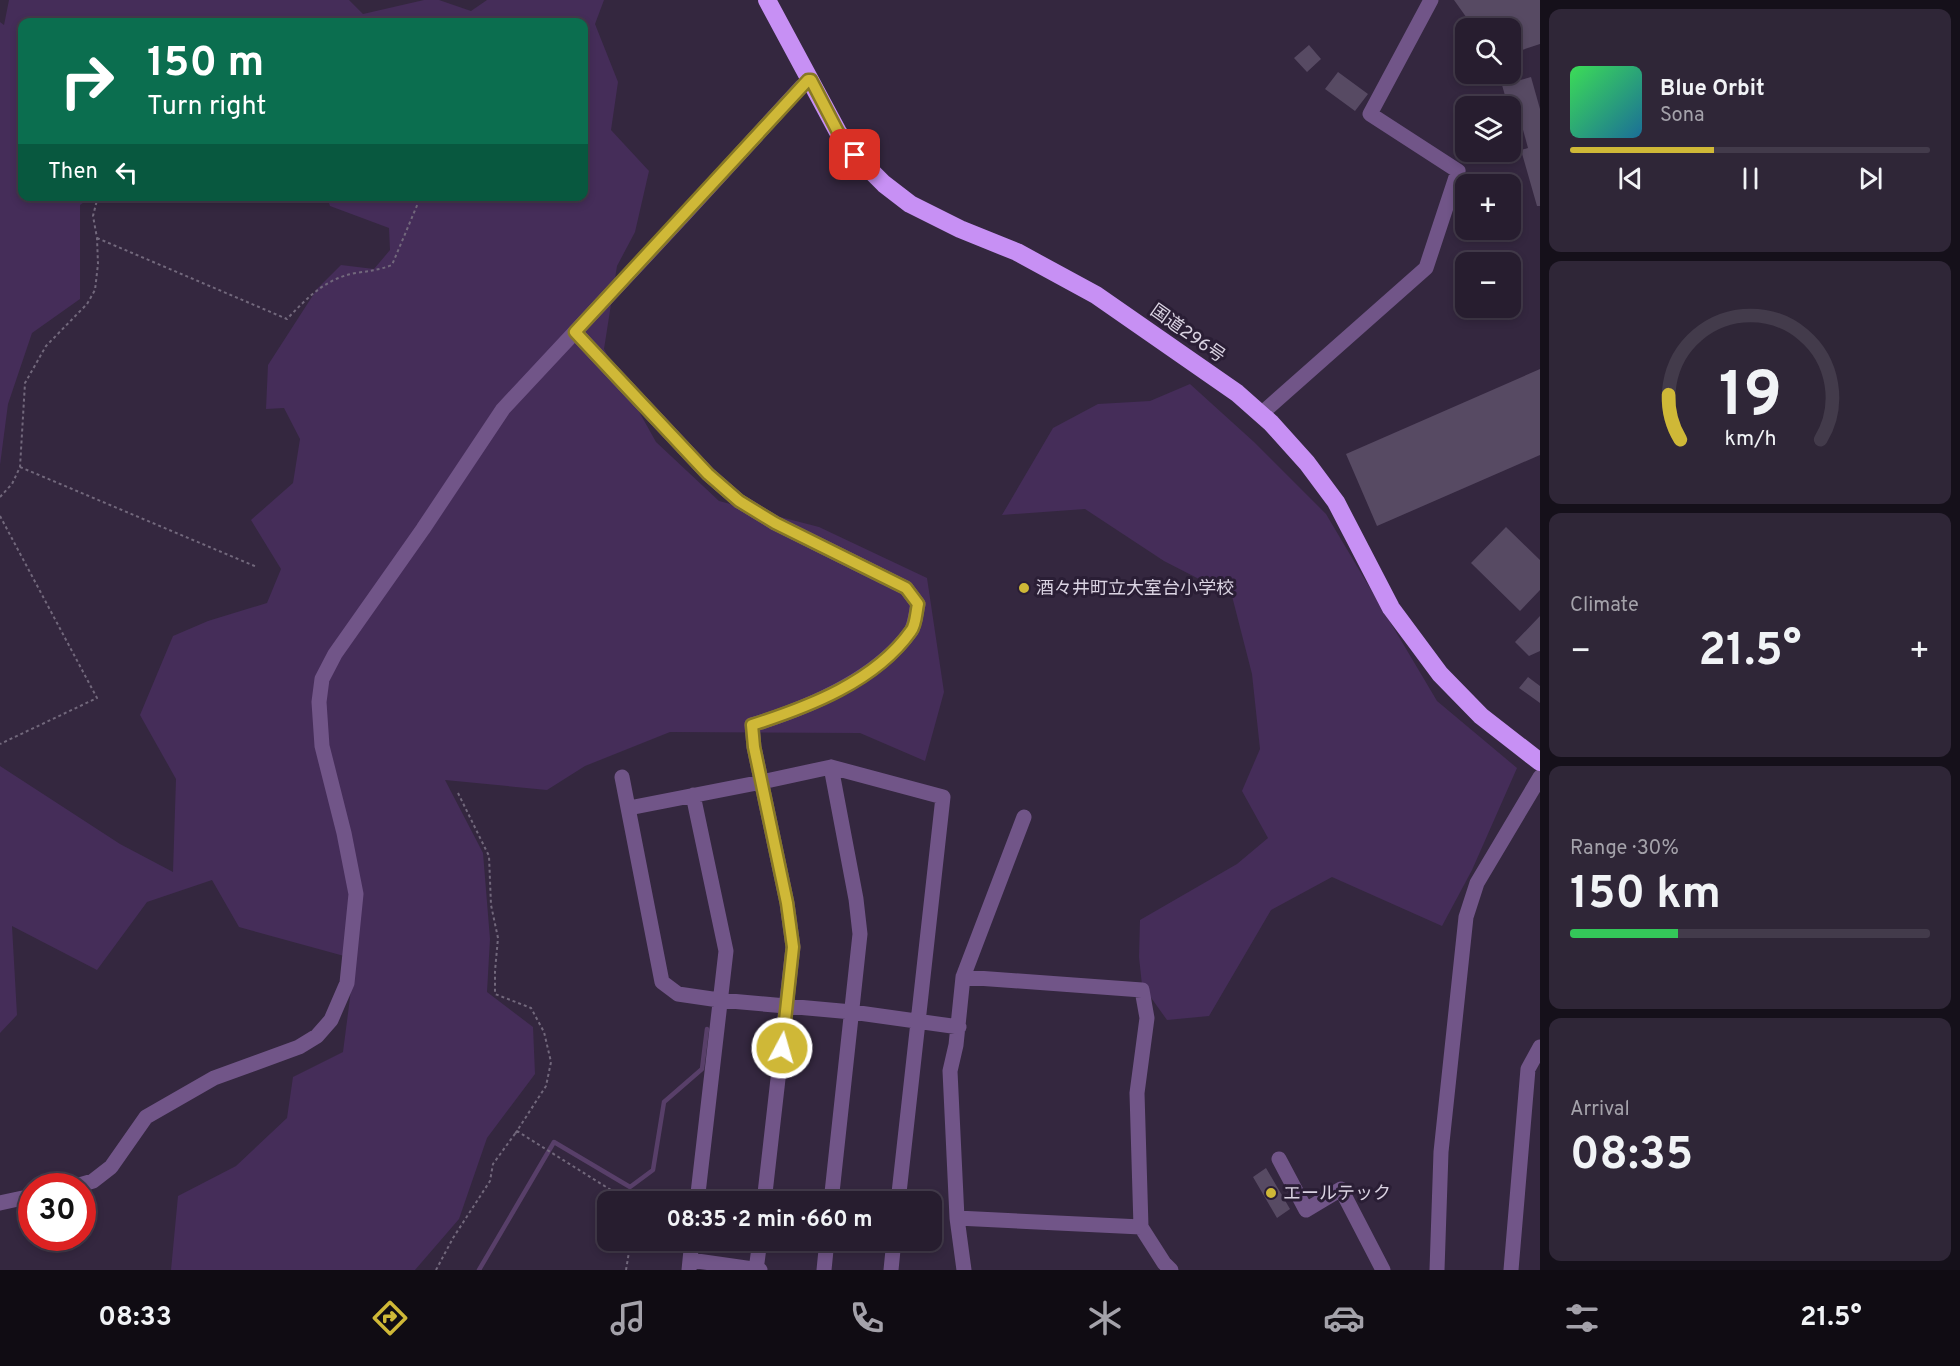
<!DOCTYPE html>
<meta charset="utf-8">
<style>
body{margin:0;font-family:Overpass,"Noto Sans JP",sans-serif;background:#2f2637;color:#f1f3f6;height:100vh;display:flex;flex-direction:column;font-size:22px;white-space:nowrap}
*{box-sizing:border-box;margin:0}
p{font-size:20px;color:#a4a2aa}
.icon{flex:none;width:33px;height:33px;fill:none;stroke:currentColor;stroke-width:2;stroke-linecap:round;stroke-linejoin:round}
.map{position:relative;flex:1;overflow:hidden}
.panel{display:flex;flex-direction:column;gap:9px;padding:9px;background:#15101a;width:420px}
.panel>*{flex:none}
.top-card{position:absolute;left:18px;top:18px;width:570px;height:183px;border-radius:12px;box-shadow:0 3px 9px #0003,0 0 0 2px #433b4b;background:#0b6e4f;color:#fff;overflow:hidden}
.controls{position:absolute;left:1455px;top:18px;display:grid;gap:12px}
.controls a{display:grid;place-items:center;width:66px;height:66px;border-radius:12px;background:#271d2f;box-shadow:0 3px 9px #0003,0 0 0 2px #433b4b;font-size:30px}
.speed{position:absolute;left:18px;top:1173px;display:flex;gap:12px;font-size:30px;font-weight:700;text-align:center}
.speed>*{display:grid;place-content:center;width:78px;height:78px;border-radius:50%;background:#271d2f;box-shadow:0 3px 9px #0003,0 0 0 2px #433b4b;line-height:1}
.speed .limit{border:9px solid #d22;background:#fff;color:#111}
.pin{position:absolute;display:grid;place-items:center;width:51px;height:51px;color:#fff;margin:-26px;border-radius:12px;box-shadow:0 3px 9px #0006}
.me{position:absolute;width:66px;margin:-33px;rotate:6deg;stroke-linejoin:round;filter:drop-shadow(0 0 4px #0008)}
.turn{display:flex;align-items:center;gap:21px;height:126px;padding:0 30px;font-size:27px}
.turn .icon{width:78px;height:78px;stroke-width:2.5}
.turn b{display:block;font-size:42px;line-height:51px}
.then{display:flex;align-items:center;height:57px;padding:0 30px;background:#0003;gap:12px;font-size:22px}
.big{font-size:45px;font-weight:700;line-height:1.1}
.panel .tile{flex:1;display:flex;flex-direction:column;justify-content:center;gap:9px;min-width:0;padding:0 21px;border-radius:12px;background:#2f2637}
.panel .dial{align-items:center;gap:0}
.dial svg{height:156px;overflow:visible;fill:none;stroke:#433b4b;stroke-width:7;stroke-linecap:round;text-anchor:middle}
.dial text{fill:#f1f3f6;stroke:none}
.song{display:flex;align-items:center;gap:18px}
.cover{width:72px;height:72px;border-radius:9px;background:linear-gradient(135deg,hsl(130 70% 55%),hsl(200 70% 35%))}
.played{height:6px;border-radius:3px;background:linear-gradient(90deg,#cfb837 40%,#433b4b 40%)}
.keys{display:flex;justify-content:space-around;direction:ltr}
.heat{display:flex;justify-content:space-between;align-items:center;font-size:33px;direction:ltr}
.charge{height:9px;border-radius:4px;background:linear-gradient(90deg,#34c759 30%,#433b4b 0)}
.trip{position:absolute;left:597px;top:1191px;width:345px;height:60px;border-radius:12px;background:#271d2f;box-shadow:0 3px 9px #0003,0 0 0 2px #433b4b;font-weight:700;line-height:60px;text-align:center}
.dock{display:flex;height:96px;justify-content:space-around;align-items:center;background:#100c13;color:#a4a2aa}
.dock .icon{width:42px;height:42px}
.dock .current{color:#cfb837}
.dock b{font-size:27px;color:#f1f3f6}
main{display:flex;flex:1;min-height:0}
.map>svg:first-child{display:block}
.green{fill:#452d59}
.lines{fill:none;stroke-linecap:round;stroke-linejoin:round}
.stream{stroke:#583f69;stroke-width:4.5}
.building{fill:#574a63}
.path{stroke:#72687c;stroke-width:2;stroke-dasharray:3 3;stroke-linecap:butt}
.minor{stroke:#715588;stroke-width:15}
.highway{stroke:#c790f4;stroke-width:18}
.route-casing{stroke:#877824;stroke-width:15}
.route{stroke:#cfb837;stroke-width:10}
.poi-dot{fill:#cfb837;stroke:#2a1e35;stroke-width:2}
.labels{text-anchor:middle;stroke-width:6;stroke-linejoin:round;paint-order:stroke}
.street-label{font-size:18px;fill:#dad3e2;stroke:#2a1e35}
.poi-label{font-size:18px;fill:#dad3e2;stroke:#2a1e35;text-anchor:start}
</style>
<main>
<div class="map">
<svg width="1540" height="1270" viewBox="0 0 1540 1270">
<rect width="100%" height="100%" fill="#34273f"/>
<!-- green -->
<path class="green" d="M 9,0 L 349,0 L 363,14 L 424,0 L 439,0 L 471,11 L 487,0 L 604,0 L 595,24 L 618,82 L 611,130 L 649,171 L 635,232 L 617,266 L 604,349 L 656,442 L 719,501 L 819,527 L 927,578 L 944,692 L 925,761 L 860,733 L 670,732 L 585,766 L 547,790 L 445,780 L 483,853 L 490,939 L 487,992 L 533,1027 L 535,1074 L 487,1138 L 459,1219 L 415,1270 L 171,1270 L 178,1196 L 236,1166 L 287,1118 L 293,1077 L 343,1052 L 355,959 L 239,927 L 212,880 L 147,902 L 97,970 L 12,926 L 17,1015 L 0,1033 L 0,766 L 120,844 L 173,872 L 176,779 L 140,715 L 173,636 L 208,621 L 267,603 L 281,569 L 251,520 L 293,483 L 300,439 L 284,408 L 266,409 L 268,365 L 317,289 L 341,265 L 374,269 L 390,250 L 389,228 L 330,206 L 327,197 L 584,196 L 584,22 L 22,22 L 22,196 L 91,197 L 80,205 L 80,299 L 32,333 L 8,404 L 0,465 L 0,22 L 4,25 Z
M 1190,384 L 1254,442 L 1326,514 L 1437,701 L 1517,768 L 1472,870 L 1442,926 L 1332,877 L 1271,910 L 1209,1016 L 1167,1020 L 1142,985 L 1139,957 L 1140,920 L 1237,864 L 1268,838 L 1242,791 L 1260,749 L 1252,674 L 1232,596 L 1164,561 L 1085,509 L 1002,515 L 1053,428 L 1098,404 L 1150,401 Z"/>
<g class="lines">
<!-- stream -->
<path class="stream" d="M 479,1270 L 554,1142 L 630,1187 L 653,1170 L 664,1102 L 702,1069 L 707,1029"/>
</g>
<!-- building -->
<path class="building" d="M 1454,0 L 1540,0 L 1540,44 L 1510,54 L 1510,28 L 1474,28 Z
M 1309,45 L 1321,59 L 1307,72 L 1294,58 Z
M 1338,72 L 1368,94 L 1355,111 L 1325,89 Z
M 1531,77 L 1540,109 L 1540,206 L 1537,206 L 1521,150 L 1528,148 L 1519,115 L 1512,117 L 1510,106 L 1508,106 L 1502,85 Z
M 1540,369 L 1540,455 L 1377,526 L 1346,454 Z
M 1506,527 L 1540,560 L 1540,590 L 1520,611 L 1471,563 Z
M 1540,616 L 1540,651 L 1529,656 L 1515,642 Z
M 1528,677 L 1540,686 L 1540,703 L 1519,688 Z
M 1266,1168 L 1290,1209 L 1277,1218 L 1253,1177 Z"/>
<g class="lines">
<!-- path -->
<path class="path" d="M 97,238 L 287,319 C 307,298 326,278 356,273 C 369,271 379,270 392,265 L 421,196
M 20,467 L 257,567
M 0,497 L 12,484 L 20,467 L 25,383 L 46,346 L 87,304 L 95,290 L 98,264 L 97,238 L 93,216 L 98,196
M 0,516 L 97,698 L 0,744
M 458,793 L 489,856 L 491,905 L 498,938 L 495,971 L 495,994 L 531,1008 L 544,1032 L 551,1062 L 546,1086 L 515,1134
M 436,1270 L 453,1238 L 490,1181 L 493,1164 L 517,1131 L 630,1202
M 626,1270 L 631,1240"/>
<!-- minor -->
<path class="minor" d="M 575,332 L 708,474 L 739,501 L 775,523 L 906,588 L 918,604 C 916,613 915,625 911,631 C 876,680 807,708 752,725 L 754,747 L 787,903 L 793,947 L 764,1202
M 1261,414 L 1426,268 L 1458,171 L 1370,114 L 1431,0
M 831,767 L 856,899 L 860,934 L 831,1202
M 622,777 L 662,982 L 678,994 L 719,1000 L 852,1012 L 959,1027
M 693,795 L 726,951 L 697,1202
M 629,808 L 762,782 L 831,767 L 943,797 L 898,1202
M 963,977 L 1142,990 L 1147,1018 L 1137,1093 L 1141,1227 L 1164,1263 L 1171,1270
M 1279,1159 L 1306,1210 L 1341,1189 L 1383,1270
M 76,1186 L 93,1181 L 111,1167 L 146,1117 L 214,1078 L 299,1047 L 317,1036 L 331,1020 L 347,983 L 356,894 L 344,833 L 322,746 L 319,702 L 322,679 L 335,654 L 423,529 L 503,409 L 685,214 L 801,87 L 811,80
M 0,1203 L 32,1196
M 957,1218 L 1141,1227
M 690,1260 L 760,1270
M 689,1270 L 692,1240
M 756,1270 L 760,1240
M 824,1270 L 827,1240
M 891,1270 L 894,1240
M 964,1270 L 957,1218 L 950,1071 L 956,1045 L 963,977 L 1024,817
M 1437,1270 L 1441,1152 L 1466,917 L 1477,883 L 1540,777
M 1511,1270 L 1528,1069 L 1540,1047"/>
<!-- highway -->
<path class="highway" d="M 767,0 L 838,132 L 855,155 L 884,184 L 910,204 L 960,229 L 1017,252 L 1096,295 L 1237,393 L 1271,423 L 1307,463 L 1336,502 L 1391,608 L 1440,674 L 1481,716 L 1540,762"/>
</g>
<g class="lines">
<!-- route casing -->
<g class="route-casing">
<path id="route" d="M 782,1048 L 793,947 L 787,903 L 754,747 L 752,725 C 808,707 875,682 911,631 C 916,625 916,613 918,604 L 906,588 L 775,523 L 739,501 L 708,474 L 575,332 L 808,80 L 811,80 L 838,132 L 855,155"/>
</g>
<!-- route -->
<use href="#route" class="route"/>
</g>
<!-- markers -->
<g class="poi-dot">
<circle cx="1024" cy="588" r="6"/>
<circle cx="1271" cy="1193" r="6"/>
</g>
<g class="labels">
<!-- street labels -->
<g class="street-label">
<text transform="translate(1188 333) rotate(35)" y="6">国道296号</text>
</g>
<!-- poi labels -->
<g class="poi-label">
<text x="1036" y="594">酒々井町立大室台小学校</text>
<text x="1283" y="1199">エールテック</text>
</g>
</g>
</svg>
<div class="controls">
<a><svg class="icon" aria-label="search" viewBox="0 0 24 24"><circle cx="10" cy="10" r="6"/><path d="M15 15l6 6"/></svg></a>
<a><svg class="icon" aria-label="layers" viewBox="0 0 24 24"><path d="M12 4l9 5-9 5-9-5zM3 14l9 5 9-5"/></svg></a>
<a>+</a>
<a>−</a>
</div>
<div class="speed"><div class="limit">30</div></div>
<div class="pin" style="left:855px;top:155px;background:#d93025"><svg class="icon" aria-label="arrive" viewBox="0 0 24 24"><path d="M6 21V4h12l-3 4 3 4H6"/></svg></div>
<svg class="me" style="left:782px;top:1048px" viewBox="-20 -20 40 40"><circle r="17" fill="#cfb837" stroke="#fff" stroke-width="3"/><path d="M0-11L8 9 0 5-8 9z" fill="#fff"/></svg>
<div class="trip">08:35 · 2 min · 660 m</div>
<div class="top-card">
<div class="turn"><svg class="icon" aria-label="right" viewBox="0 0 24 24"><path d="M7 20v-9h11M14 6l5 5-5 5"/></svg><div><b>150 m</b>Turn right</div></div>
<div class="then">Then<svg class="icon" aria-label="left" viewBox="0 0 24 24"><path d="M17 20v-9H6M10 6l-5 5 5 5"/></svg></div>
</div>
</div>
<section class="panel">
<div class="tile">
<div class="song"><i class="cover"></i><div><b>Blue Orbit</b><p>Sona</p></div></div>
<div class="played"></div>
<div class="keys"><svg class="icon" aria-label="previous" viewBox="0 0 24 24"><path d="M18 5L8 12l10 7zM5 5v14"/></svg><svg class="icon" aria-label="pause" viewBox="0 0 24 24"><path d="M8 5v14M16 5v14"/></svg><svg class="icon" aria-label="next" viewBox="0 0 24 24"><path d="M6 5l10 7-10 7zM19 5v14"/></svg></div>
</div>
<div class="tile dial"><svg viewBox="0 0 100 80">
<path d="M14 69A42 42 0 1 1 86 69"/>
<path d="M14 69A42 42 0 0 1 8 46" stroke="#cfb837"/>
<text x="50" y="56" font-size="32" font-weight="700">19</text>
<text x="50" y="72" font-size="11">km/h</text>
</svg></div>
<div class="tile"><p>Climate</p>
<div class="heat"><a>−</a><b class="big">21.5°</b><a>+</a></div>
</div>
<div class="tile"><p>Range · 30%</p><b class="big">150 km</b><div class="charge"></div></div>
<div class="tile"><p>Arrival</p><b class="big">08:35</b></div>
</section>
</main>
<nav class="dock">
<b>08:33</b>
<svg class="icon current" aria-label="directions" viewBox="0 0 24 24"><path d="M12 3l9 9-9 9-9-9zM9 14v-3h6M13 9l2 2-2 2"/></svg>
<svg class="icon" aria-label="music" viewBox="0 0 24 24"><path d="M9 18V5l10-2v13"/><circle cx="6" cy="18" r="3"/><circle cx="16" cy="16" r="3"/></svg>
<svg class="icon" aria-label="phone" viewBox="0 0 24 24"><path d="M5 4h4l2 5-3 2q2 4 5 5l2-3 5 2v4C11 20 4 13 5 4z"/></svg>
<svg class="icon" aria-label="climate" viewBox="0 0 24 24"><path d="M12 3v18M4 7l16 10M4 17L20 7"/></svg>
<svg class="icon" aria-label="car" viewBox="0 0 24 24"><path d="M5 17H2v-5l4-1 3-4h7l3 4 3 1v5h-3M9 17h6M6 11h13"/><circle cx="7" cy="17" r="2"/><circle cx="17" cy="17" r="2"/></svg>
<svg class="icon" aria-label="filters" viewBox="0 0 24 24"><path d="M4 7h16M4 17h16"/><circle cx="9" cy="7" r="2"/><circle cx="15" cy="17" r="2"/></svg>
<b>21.5°</b>
</nav>
